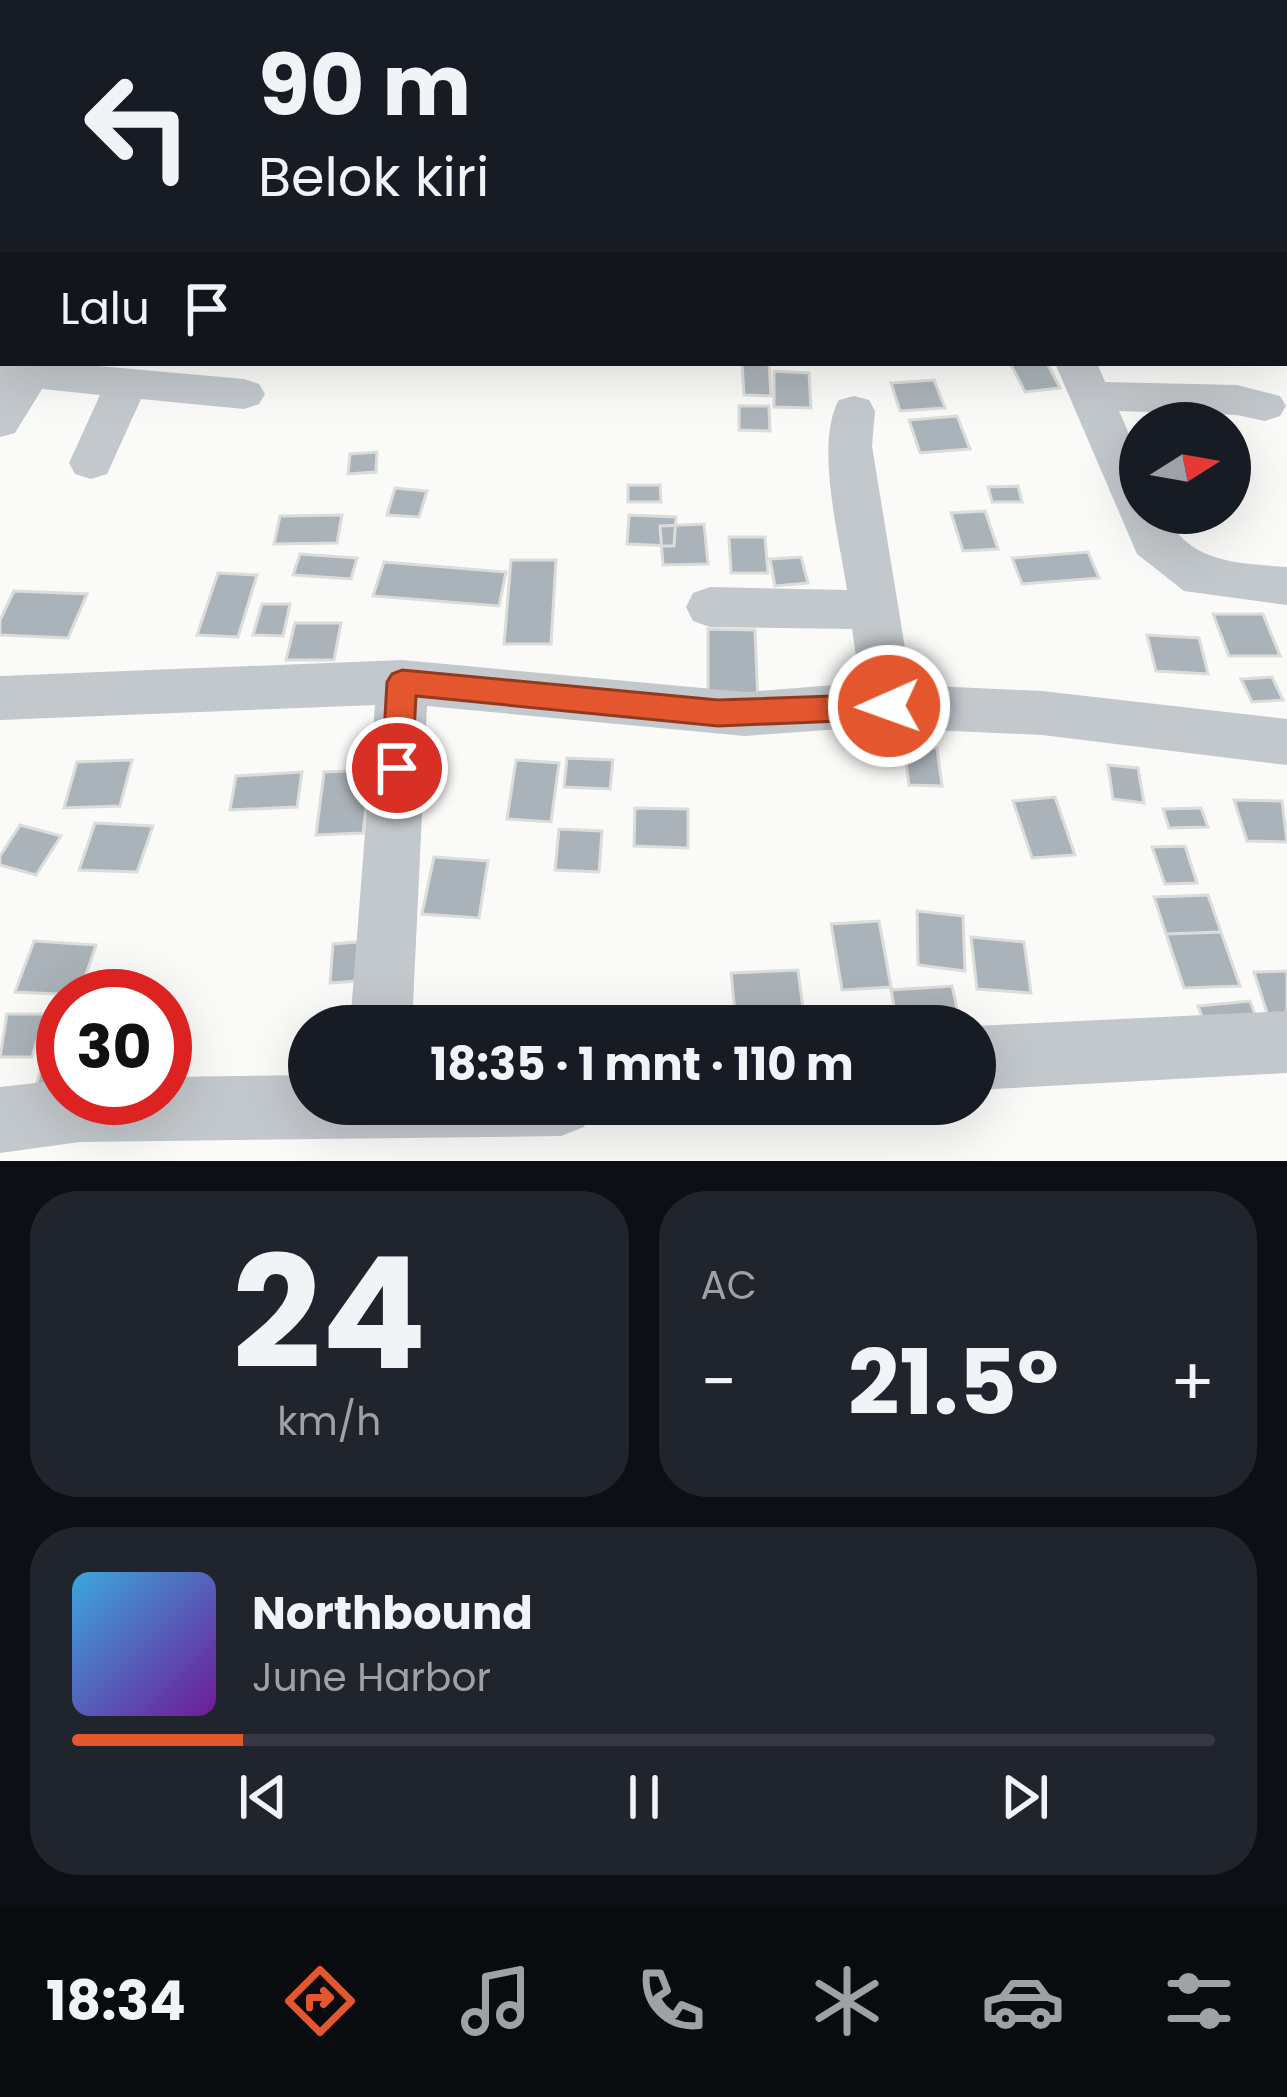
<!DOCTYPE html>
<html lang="id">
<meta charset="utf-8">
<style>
body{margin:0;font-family:Poppins,sans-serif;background:#20242c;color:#f1f3f6;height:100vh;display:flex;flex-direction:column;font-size:45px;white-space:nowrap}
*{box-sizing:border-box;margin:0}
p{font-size:39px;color:#9ea1a6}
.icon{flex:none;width:66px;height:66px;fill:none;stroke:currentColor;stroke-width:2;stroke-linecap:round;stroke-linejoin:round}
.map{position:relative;height:1161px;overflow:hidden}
.sheet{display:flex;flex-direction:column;gap:30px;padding:30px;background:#0d0f14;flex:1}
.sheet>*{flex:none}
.guide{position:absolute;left:0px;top:0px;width:1287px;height:366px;box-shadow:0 12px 48px #0002;background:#171b24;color:#f1f3f6;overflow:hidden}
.needle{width:78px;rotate:79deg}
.tools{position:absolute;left:1119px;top:402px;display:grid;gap:24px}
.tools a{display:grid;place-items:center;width:132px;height:132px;border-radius:50%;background:#171b24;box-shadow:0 12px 48px #0002;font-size:60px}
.speed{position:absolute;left:36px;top:969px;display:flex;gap:24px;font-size:60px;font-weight:700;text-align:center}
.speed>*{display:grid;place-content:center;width:156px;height:156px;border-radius:50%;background:#171b24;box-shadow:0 12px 48px #0002;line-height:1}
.speed .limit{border:18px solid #d22;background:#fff;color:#111}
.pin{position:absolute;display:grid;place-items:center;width:102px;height:102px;color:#fff;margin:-51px;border:6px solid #fff;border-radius:50%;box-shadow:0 3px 12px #0007}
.me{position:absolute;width:132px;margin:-66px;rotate:268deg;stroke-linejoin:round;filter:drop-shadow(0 0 9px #0008)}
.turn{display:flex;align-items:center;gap:42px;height:252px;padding:0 60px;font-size:54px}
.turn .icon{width:156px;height:156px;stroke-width:2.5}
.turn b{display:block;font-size:84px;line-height:102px}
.then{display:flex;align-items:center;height:114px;padding:0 60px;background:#0003;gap:24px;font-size:45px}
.big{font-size:90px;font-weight:700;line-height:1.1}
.sheet .tile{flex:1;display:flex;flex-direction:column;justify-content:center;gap:18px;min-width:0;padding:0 42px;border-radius:48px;background:#20242c}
.sheet .dial{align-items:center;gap:0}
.dial b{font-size:156px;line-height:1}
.song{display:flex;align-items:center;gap:36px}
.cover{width:144px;height:144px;border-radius:18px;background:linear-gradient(135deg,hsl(200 70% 55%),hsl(280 70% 35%))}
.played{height:12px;border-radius:6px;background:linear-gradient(90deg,#e4572e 15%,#363941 15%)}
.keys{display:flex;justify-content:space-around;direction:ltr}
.heat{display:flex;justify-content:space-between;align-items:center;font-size:66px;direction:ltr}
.sheet .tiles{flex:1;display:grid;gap:30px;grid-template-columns:1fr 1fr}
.tile:last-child{grid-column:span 2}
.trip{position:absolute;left:288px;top:1005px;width:708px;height:120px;border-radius:60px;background:#171b24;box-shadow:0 12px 48px #0002;font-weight:700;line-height:120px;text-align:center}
.tab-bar{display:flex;height:192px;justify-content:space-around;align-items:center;background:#090b0e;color:#9ea1a6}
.tab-bar .icon{width:84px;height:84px}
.tab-bar .on{color:#e4572e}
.tab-bar b{font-size:54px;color:#f1f3f6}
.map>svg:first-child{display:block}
.building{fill:#aab3b9;stroke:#dcdcda;stroke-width:3}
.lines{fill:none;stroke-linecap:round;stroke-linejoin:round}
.minor{fill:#c3c8cc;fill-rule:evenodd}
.route{fill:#e4572e;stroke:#94391e;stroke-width:3}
</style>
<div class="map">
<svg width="1287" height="1161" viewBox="0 0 1287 1161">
<rect width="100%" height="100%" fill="#fafaf8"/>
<!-- building -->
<path class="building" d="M 742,363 L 769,364 L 771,396 L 744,395 Z
M 1010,363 L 1047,363 L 1060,388 L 1025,392 Z
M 774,371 L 809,373 L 811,408 L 774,407 Z
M 934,380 L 945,408 L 900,411 L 891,383 Z
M 739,406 L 769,406 L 770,431 L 739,430 Z
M 957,416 L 970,449 L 920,453 L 909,420 Z
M 377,452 L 376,472 L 348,474 L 350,454 Z
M 628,485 L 660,485 L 661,502 L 628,502 Z
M 1018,486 L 1022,502 L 992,502 L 988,487 Z
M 395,488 L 427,491 L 419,517 L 387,515 Z
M 985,511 L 998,549 L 963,551 L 951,513 Z
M 342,515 L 337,543 L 274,544 L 280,516 Z
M 629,515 L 676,517 L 674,546 L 627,544 Z
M 704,524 L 708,564 L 663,565 L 660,526 Z
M 729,537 L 765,537 L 768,573 L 731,573 Z
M 1088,552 L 1099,578 L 1022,584 L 1012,558 Z
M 300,554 L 357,558 L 351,579 L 293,575 Z
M 801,557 L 808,583 L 775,586 L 770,559 Z
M 511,560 L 556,560 L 551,644 L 504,644 Z
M 384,562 L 506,572 L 499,606 L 373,596 Z
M 218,573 L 257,575 L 238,637 L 197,635 Z
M 14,591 L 87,594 L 68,638 L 0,635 L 0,620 Z
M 262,604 L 290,604 L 283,636 L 253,635 Z
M 1213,614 L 1263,614 L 1280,656 L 1229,656 Z
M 295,623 L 341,623 L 334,660 L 286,660 Z
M 708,629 L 755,630 L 758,704 L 708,702 Z
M 1147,635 L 1199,638 L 1208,674 L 1156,671 Z
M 1272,677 L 1283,700 L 1252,702 L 1241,679 Z
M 904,747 L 937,748 L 942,786 L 909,785 Z
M 567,758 L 613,760 L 610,789 L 564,787 Z
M 132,760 L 120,806 L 64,808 L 77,762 Z
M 516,760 L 559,763 L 551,822 L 507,819 Z
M 1108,765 L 1138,768 L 1144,803 L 1113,799 Z
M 370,770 L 363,833 L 316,835 L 324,772 Z
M 302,772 L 297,807 L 230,810 L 236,776 Z
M 1055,797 L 1075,855 L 1032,858 L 1013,801 Z
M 1234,800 L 1282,801 L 1287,842 L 1247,841 Z
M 635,808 L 688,809 L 688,848 L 634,846 Z
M 1201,808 L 1208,827 L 1169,828 L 1163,809 Z
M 95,823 L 153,826 L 137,872 L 79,870 Z
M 20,825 L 61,836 L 36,875 L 0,865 L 0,856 Z
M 559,829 L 602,831 L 599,872 L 555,870 Z
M 1185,846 L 1197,883 L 1165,884 L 1152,847 Z
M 434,857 L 488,861 L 479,918 L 422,914 Z
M 1208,895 L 1221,932 L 1166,934 L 1154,897 Z
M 917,911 L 963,916 L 965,971 L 918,965 Z
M 879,921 L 891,987 L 842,990 L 831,924 Z
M 1221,932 L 1240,986 L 1184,988 L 1166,934 Z
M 971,937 L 1024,942 L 1031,993 L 977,989 Z
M 383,940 L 381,979 L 330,983 L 333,944 Z
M 34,941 L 96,945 L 79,995 L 15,992 Z
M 798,970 L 803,1009 L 735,1013 L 731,973 Z
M 1287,971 L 1287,1016 L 1268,1016 L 1254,972 Z
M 952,986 L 961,1026 L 898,1026 L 891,990 Z
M 1250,1001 L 1263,1035 L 1211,1039 L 1198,1006 Z
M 63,1013 L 63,1093 L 34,1095 L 54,1014 Z
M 7,1014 L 45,1014 L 32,1057 L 0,1057 Z
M 470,1015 L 470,1026 L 409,1026 L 409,1020 Z"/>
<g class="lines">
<!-- minor -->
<path class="minor" d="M 204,0 L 234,0 L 202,3 Z
M 285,0 L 386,0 L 388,3 L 287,3 Z
M 645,0 L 675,0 L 675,3 L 645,3 Z
M 911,0 L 941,0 L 942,3 L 912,3 Z
M 0,10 L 3,10 L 3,28 L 0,28 Z
M 1284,32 L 1287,32 L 1287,50 L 1284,50 Z
M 0,357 L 3,363 L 65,363 L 244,379 L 259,384 L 265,394 L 259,404 L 244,409 L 141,399 L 107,474 L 91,479 L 75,474 L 69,463 L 100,395 L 42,389 L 15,433 L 0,437 Z
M 1055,363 L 1097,363 L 1105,382 L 1237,385 L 1280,396 L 1286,406 L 1280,416 L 1265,421 L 1237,415 L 1119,411 L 1140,459 L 1140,513 L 1165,513 C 1188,564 1239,563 1287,567 L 1287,605 L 1184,591 L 1137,554 Z
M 854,396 L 869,400 L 875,411 L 872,446 L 911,685 L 1042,691 L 1287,719 L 1287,765 L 1042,735 L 867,727 L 745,736 L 427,706 L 412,1026 L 350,1026 L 375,705 L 0,720 L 0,676 L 402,660 L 745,692 L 860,683 L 852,629 L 710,627 L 693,621 L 686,607 L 693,593 L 710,587 L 847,590 C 840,541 814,443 839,400 Z
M 1287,1011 L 1287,1073 L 975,1090 L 975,1026 Z
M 309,1075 L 309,1104 L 593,1104 L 584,1127 L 561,1136 L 80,1142 L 0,1153 L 0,1087 L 63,1080 L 63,1098 L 165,1098 L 165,1077 Z"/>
</g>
<!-- route -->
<path class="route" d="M 402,670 L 718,700 L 889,694 L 899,697 L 904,706 L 899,715 L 889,719 L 718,726 L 416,696 L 412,768 L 408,778 L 397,782 L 386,778 L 382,768 L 387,682 L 392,674 Z"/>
</svg>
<div class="tools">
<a><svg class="needle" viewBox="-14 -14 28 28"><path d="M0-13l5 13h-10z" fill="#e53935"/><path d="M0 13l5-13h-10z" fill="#9ea1a6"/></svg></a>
</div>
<div class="speed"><div class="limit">30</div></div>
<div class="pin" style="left:397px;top:768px;background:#d93025"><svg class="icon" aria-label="arrive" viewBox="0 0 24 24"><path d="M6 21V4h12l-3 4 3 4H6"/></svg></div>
<svg class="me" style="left:889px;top:706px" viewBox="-20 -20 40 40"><circle r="17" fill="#e4572e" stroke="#fff" stroke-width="3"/><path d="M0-11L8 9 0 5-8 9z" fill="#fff"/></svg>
<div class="trip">18:35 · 1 mnt · 110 m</div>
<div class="guide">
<div class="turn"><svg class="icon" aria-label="left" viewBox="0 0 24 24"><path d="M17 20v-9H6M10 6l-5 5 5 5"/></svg><div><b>90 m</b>Belok kiri</div></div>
<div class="then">Lalu<svg class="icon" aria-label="arrive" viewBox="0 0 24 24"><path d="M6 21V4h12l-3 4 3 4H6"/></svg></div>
</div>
</div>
<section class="sheet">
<div class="tiles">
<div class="tile dial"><b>24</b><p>km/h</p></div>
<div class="tile"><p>AC</p>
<div class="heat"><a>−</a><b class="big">21.5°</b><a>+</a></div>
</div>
<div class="tile">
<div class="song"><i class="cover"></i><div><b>Northbound</b><p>June Harbor</p></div></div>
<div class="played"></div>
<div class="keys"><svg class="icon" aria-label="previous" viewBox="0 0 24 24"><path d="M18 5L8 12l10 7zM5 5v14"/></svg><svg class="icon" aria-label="pause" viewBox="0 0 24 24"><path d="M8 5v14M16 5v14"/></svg><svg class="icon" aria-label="next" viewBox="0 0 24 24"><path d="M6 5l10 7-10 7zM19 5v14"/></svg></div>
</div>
</div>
</section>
<nav class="tab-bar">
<b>18:34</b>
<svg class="icon on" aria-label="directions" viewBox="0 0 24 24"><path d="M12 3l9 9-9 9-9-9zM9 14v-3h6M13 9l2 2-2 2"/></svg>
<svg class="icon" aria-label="music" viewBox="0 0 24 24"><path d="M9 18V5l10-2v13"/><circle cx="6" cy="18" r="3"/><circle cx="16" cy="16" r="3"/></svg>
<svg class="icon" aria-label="phone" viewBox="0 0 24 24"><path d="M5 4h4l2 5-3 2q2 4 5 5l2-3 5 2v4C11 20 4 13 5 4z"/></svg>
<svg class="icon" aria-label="climate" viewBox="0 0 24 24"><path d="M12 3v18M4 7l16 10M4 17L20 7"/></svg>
<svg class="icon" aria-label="car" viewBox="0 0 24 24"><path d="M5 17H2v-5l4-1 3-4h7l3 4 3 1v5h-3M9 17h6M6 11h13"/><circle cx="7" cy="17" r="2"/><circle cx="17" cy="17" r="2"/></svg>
<svg class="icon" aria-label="filters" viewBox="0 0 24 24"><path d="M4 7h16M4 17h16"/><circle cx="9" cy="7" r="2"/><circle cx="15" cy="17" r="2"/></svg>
</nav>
